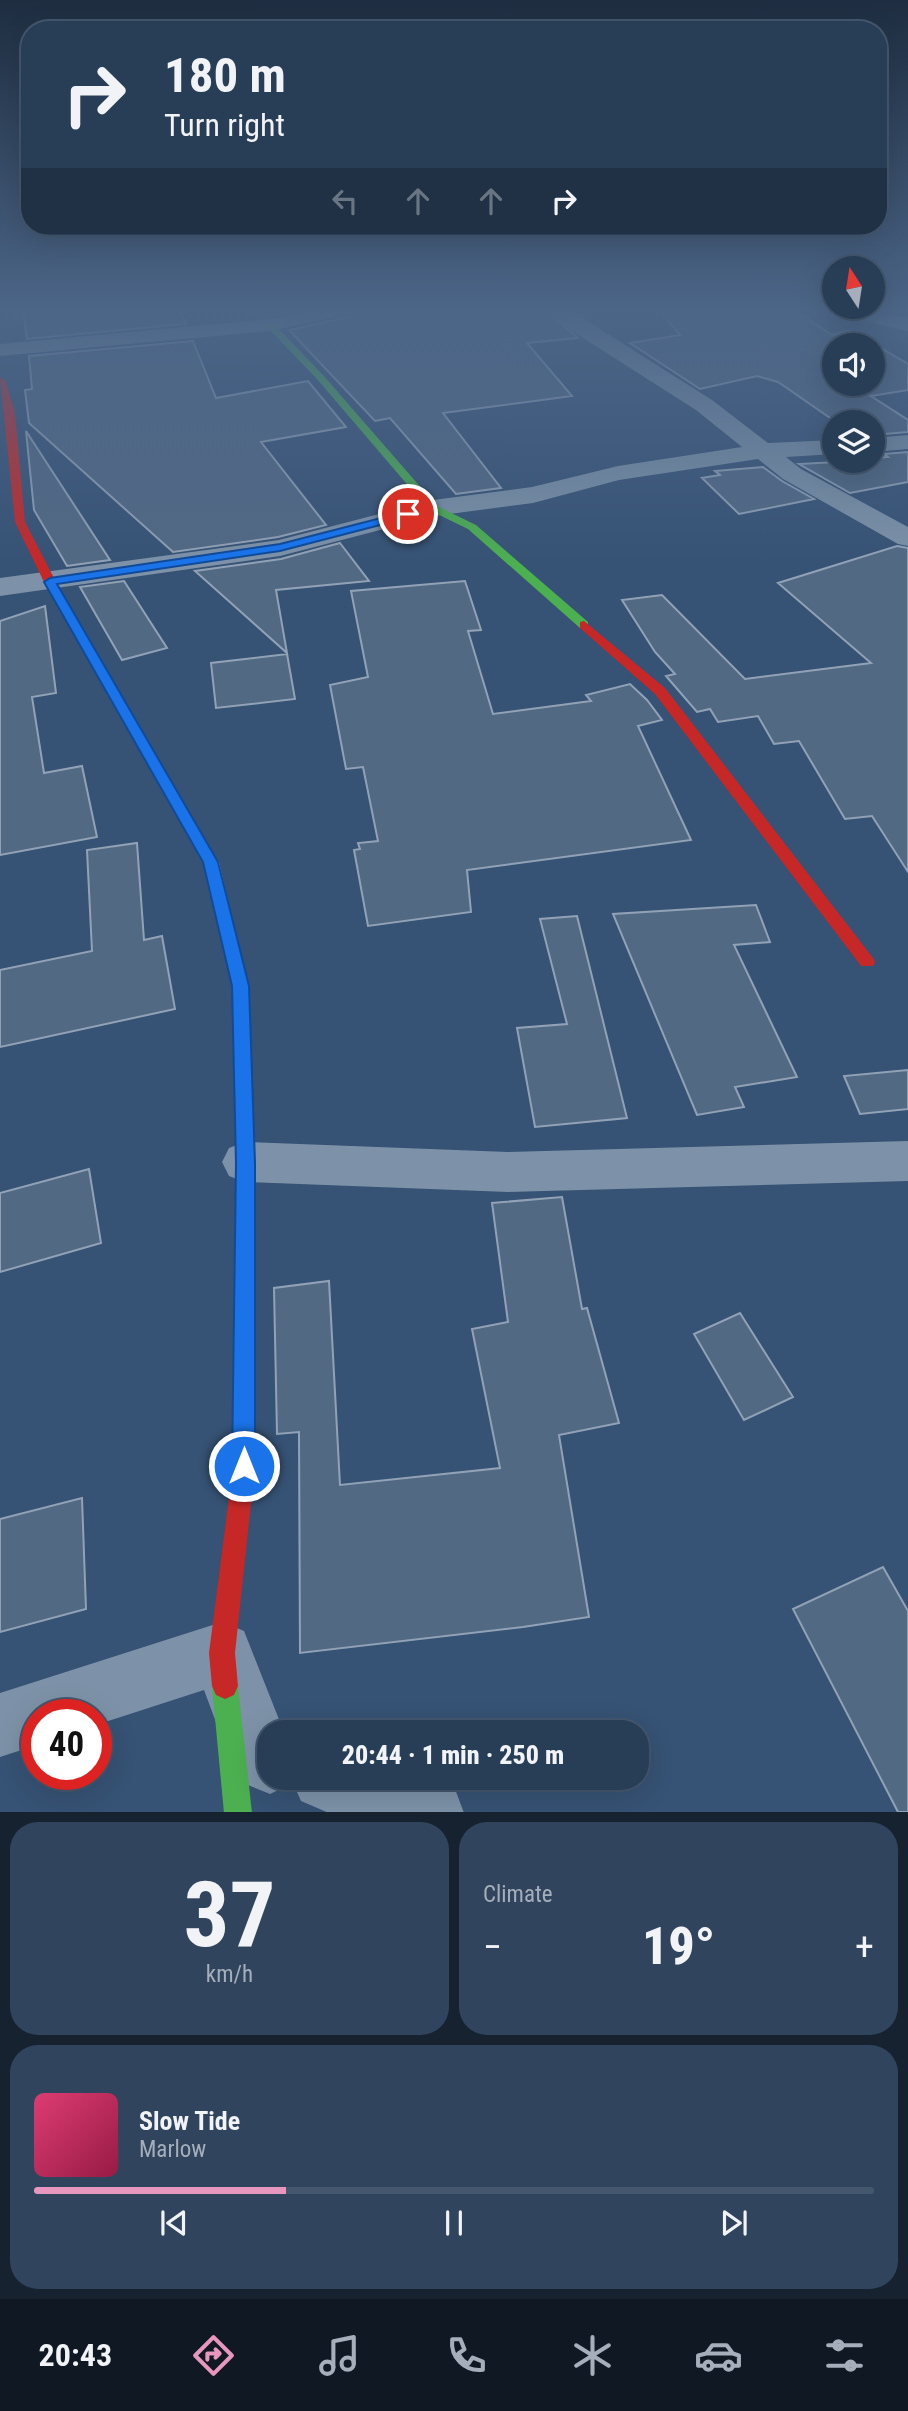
<!DOCTYPE html>
<meta charset="utf-8">
<style>
body{margin:0;font-family:"Roboto Condensed",sans-serif;background:#30455d;color:#f1f3f6;height:100vh;display:flex;flex-direction:column;font-size:26px;white-space:nowrap}
*{box-sizing:border-box;margin:0}
p{font-size:23px;color:#a5aeba}
.icon{flex:none;width:38px;height:38px;fill:none;stroke:currentColor;stroke-width:2;stroke-linecap:round;stroke-linejoin:round}
.map{position:relative;height:1812px;overflow:hidden}
.details{display:flex;flex-direction:column;gap:10px;padding:10px;background:#162230;flex:1}
.details>*{flex:none}
.guide{position:absolute;left:21px;top:21px;width:866px;height:214px;border-radius:28px;box-shadow:0 7px 28px #0002,0 0 0 2px #44576d;background:#283e57;color:#f1f3f6;overflow:hidden}
.needle{width:46px;rotate:348deg}
.buttons{position:absolute;left:822px;top:256px;display:grid;gap:14px}
.buttons a{display:grid;place-items:center;width:63px;height:63px;border-radius:50%;background:#283e57;box-shadow:0 7px 28px #0002,0 0 0 2px #44576d;font-size:35px}
.speed{position:absolute;left:21px;top:1699px;display:flex;gap:14px;font-size:35px;font-weight:700;text-align:center}
.speed>*{display:grid;place-content:center;width:91px;height:91px;border-radius:50%;background:#283e57;box-shadow:0 7px 28px #0002,0 0 0 2px #44576d;line-height:1}
.speed .limit{border:10px solid #d22;background:#fff;color:#111}
.pin{position:absolute;display:grid;place-items:center;width:60px;height:60px;color:#fff;margin:-30px;border:4px solid #fff;border-radius:50%;box-shadow:0 2px 7px #0007}
.me{position:absolute;width:77px;margin:-38px;rotate:0deg;stroke-linejoin:round;filter:drop-shadow(0 0 5px #0008)}
.turn{display:flex;align-items:center;gap:24px;height:147px;padding:0 28px;font-size:32px}
.turn .icon{width:91px;height:91px;stroke-width:2.5}
.turn b{display:block;font-size:49px;line-height:60px}
.lanes{display:flex;align-items:center;height:66px;padding:0 28px;background:#0003;justify-content:center;gap:35px;direction:ltr}
.lanes .off{opacity:.35}
.big{font-size:52px;font-weight:800;line-height:1.1}
.details .tile{flex:1;display:flex;flex-direction:column;justify-content:center;gap:10px;min-width:0;padding:0 24px;border-radius:28px;background:#30455d}
.details .dial{align-items:center;gap:0}
.dial b{font-size:91px;line-height:1}
.song{display:flex;align-items:center;gap:21px}
.cover{width:84px;height:84px;border-radius:10px;background:linear-gradient(135deg,hsl(340 70% 55%),hsl(340 70% 35%))}
.played{height:7px;border-radius:4px;background:linear-gradient(90deg,#e797bd 30%,#44576d 30%)}
.keys{display:flex;justify-content:space-around;direction:ltr}
.heat{display:flex;justify-content:space-between;align-items:center;font-size:38px;direction:ltr}
.details .tiles{flex:1;display:grid;gap:10px;grid-template-columns:1fr 1fr}
.tile:last-child{grid-column:span 2}
.trip{position:absolute;left:257px;top:1720px;width:392px;height:70px;border-radius:28px;background:#283e57;box-shadow:0 7px 28px #0002,0 0 0 2px #44576d;font-weight:800;line-height:70px;text-align:center}
.menu{display:flex;height:112px;justify-content:space-around;align-items:center;background:#101923;color:#a5aeba}
.menu .icon{width:49px;height:49px}
.menu .selected{color:#e797bd}
.menu b{font-size:32px;color:#f1f3f6}
.map>svg:first-child{display:block}
.building{fill:#526984;stroke:#92a2b6;stroke-width:2;fill-rule:evenodd}
.lines{fill:none;stroke-linecap:round;stroke-linejoin:round}
.street{fill:#7d92a8;fill-rule:evenodd}
.fast{fill:#4caf50;fill-rule:evenodd}
.slow{fill:#ffc107;fill-rule:evenodd}
.jam{fill:#c62828;fill-rule:evenodd}
.route{fill:#1a73e8;stroke:#114b97;stroke-width:2}
</style>
<div class="map">
<svg width="908" height="1813" viewBox="0 0 908 1813">
<rect width="100%" height="100%" fill="#365274"/>
<!-- building -->
<path class="building" d="M 23,310 L 180,310 L 186,324 L 27,339 Z
M 354,310 L 545,310 L 578,338 L 527,343 L 572,396 L 443,413 L 501,488 L 456,494 L 390,418 L 375,421 L 289,330 L 349,317 Z
M 659,310 L 795,310 L 832,335 L 849,331 L 864,338 L 908,364 L 908,390 L 871,396 L 908,420 L 908,432 L 873,435 L 873,422 L 836,422 L 778,382 L 757,376 L 700,389 L 630,343 L 680,335 ZM 835,345 L 873,345 L 873,383 L 835,383 Z
M 193,341 L 216,398 L 308,381 L 346,427 L 261,442 L 326,525 L 278,537 L 173,552 L 29,423 L 25,390 L 32,389 L 29,356 Z
M 26,431 L 110,560 L 67,566 L 34,510 Z
M 908,452 L 908,482 L 850,493 L 799,464 L 873,460 L 873,458 L 888,457 L 884,454 Z
M 763,467 L 782,481 L 814,499 L 739,514 L 702,478 L 720,475 L 715,471 Z
M 340,543 L 369,581 L 276,590 L 287,653 L 195,571 L 281,559 Z
M 897,546 L 908,548 L 908,872 L 872,816 L 845,819 L 799,741 L 774,744 L 758,716 L 718,722 L 710,709 L 697,712 L 666,676 L 675,674 L 655,652 L 622,600 L 662,595 L 745,679 L 871,663 L 778,583 Z
M 124,581 L 167,648 L 122,660 L 80,587 Z
M 465,581 L 481,630 L 468,631 L 493,714 L 591,701 L 586,695 L 630,684 L 647,700 L 662,720 L 638,726 L 691,840 L 467,870 L 471,912 L 368,926 L 354,850 L 360,849 L 358,843 L 378,841 L 363,767 L 346,769 L 330,685 L 368,677 L 351,591 Z
M 45,606 L 56,693 L 32,697 L 44,773 L 82,766 L 97,837 L 0,855 L 0,621 Z
M 287,654 L 295,699 L 216,708 L 211,663 Z
M 137,843 L 144,940 L 162,936 L 175,1009 L 0,1047 L 0,970 L 92,951 L 87,850 Z
M 756,905 L 770,942 L 734,945 L 797,1077 L 735,1087 L 744,1107 L 697,1115 L 613,914 Z
M 577,916 L 627,1118 L 535,1127 L 517,1028 L 567,1024 L 540,919 Z
M 908,1070 L 908,1109 L 860,1114 L 844,1076 Z
M 89,1169 L 101,1243 L 0,1272 L 0,1193 Z
M 562,1197 L 582,1309 L 587,1308 L 619,1423 L 559,1435 L 589,1617 L 523,1627 L 300,1653 L 299,1432 L 277,1434 L 274,1288 L 329,1281 L 340,1485 L 500,1468 L 472,1329 L 508,1322 L 492,1203 Z
M 740,1313 L 793,1397 L 744,1420 L 694,1334 Z
M 82,1498 L 86,1609 L 0,1632 L 0,1519 Z
M 883,1567 L 908,1611 L 908,1812 L 898,1812 L 793,1609 Z"/>
<g class="lines">
<!-- street -->
<path class="street" d="M 313,310 L 351,310 L 348,314 L 270,331 L 0,356 L 0,344 L 270,319 Z
M 548,310 L 570,310 L 712,400 L 768,443 L 835,440 L 835,454 L 786,457 L 801,469 L 908,527 L 908,546 L 898,544 L 783,479 L 758,459 L 619,480 L 533,503 L 434,516 L 280,556 L 0,596 L 0,578 L 279,540 L 433,500 L 532,487 L 618,466 L 742,447 L 696,410 L 569,329 Z
M 830,310 L 867,310 L 908,319 L 908,331 L 833,314 Z
M 908,435 L 908,449 L 873,452 L 873,438 Z
M 908,1141 L 908,1181 L 508,1192 L 245,1182 L 229,1176 L 222,1162 L 229,1148 L 245,1142 L 508,1152 Z
M 222,1622 L 244,1631 L 284,1732 L 270,1732 L 270,1778 L 426,1778 L 455,1789 L 464,1813 L 329,1813 L 301,1801 L 293,1783 L 270,1794 L 238,1781 L 204,1690 L 96,1725 L 96,1715 L 37,1715 L 37,1745 L 0,1757 L 0,1693 Z"/>
<!-- fast -->
<path class="fast" d="M 267,323 L 273,323 L 323,375 L 437,506 L 476,525 L 588,622 L 588,628 L 580,628 L 468,529 L 429,510 L 317,379 L 267,327 Z
M 225,1673 L 234,1677 L 238,1686 L 252,1813 L 224,1813 L 212,1686 L 216,1677 Z"/>
<!-- slow -->
<path class="slow" d="M 205,847 L 210,848 L 219,862 L 248,986 L 254,1150 L 252,1156 L 245,1158 L 238,1156 L 236,1150 L 232,986 L 203,862 L 197,852 Z"/>
<!-- jam -->
<path class="jam" d="M 0,377 L 5,380 L 15,412 L 25,522 L 56,582 L 213,852 L 210,856 L 205,857 L 197,852 L 44,582 L 15,522 Z
M 584,621 L 665,688 L 873,958 L 875,962 L 873,966 L 861,966 L 655,694 L 580,628 L 580,622 Z
M 245,1142 L 252,1144 L 254,1150 L 255,1466 L 235,1653 L 238,1686 L 234,1695 L 225,1699 L 216,1695 L 212,1686 L 209,1653 L 233,1466 L 236,1150 L 238,1144 Z"/>
</g>
<!-- sky -->
<linearGradient id="sky" x2="0" y2="1"><stop stop-color="#1e2d40"/><stop offset="0.55" stop-color="#4c6688"/><stop offset="1" stop-color="#4c6688" stop-opacity="0"/></linearGradient>
<rect width="908" height="564" fill="url(#sky)"/>
<!-- route -->
<path class="route" d="M 408,511 L 411,512 L 411,517 L 280,551 L 57,584 L 218,862 L 249,986 L 255,1163 L 255,1466 L 252,1474 L 244,1477 L 235,1474 L 232,1466 L 236,1163 L 232,986 L 203,862 L 44,582 L 50,578 L 280,544 Z"/>
</svg>
<div class="buttons">
<a><svg class="needle" viewBox="-14 -14 28 28"><path d="M0-13l5 13h-10z" fill="#e53935"/><path d="M0 13l5-13h-10z" fill="#a5aeba"/></svg></a>
<a><svg class="icon" aria-label="sound" viewBox="0 0 24 24"><path d="M4 9h4l5-4v14l-5-4H4zM17 9q2 3 0 6"/></svg></a>
<a><svg class="icon" aria-label="layers" viewBox="0 0 24 24"><path d="M12 4l9 5-9 5-9-5zM3 14l9 5 9-5"/></svg></a>
</div>
<div class="speed"><div class="limit">40</div></div>
<div class="pin" style="left:408px;top:514px;background:#d93025"><svg class="icon" aria-label="arrive" viewBox="0 0 24 24"><path d="M6 21V4h12l-3 4 3 4H6"/></svg></div>
<svg class="me" style="left:244px;top:1466px" viewBox="-20 -20 40 40"><circle r="17" fill="#1a73e8" stroke="#fff" stroke-width="3"/><path d="M0-11L8 9 0 5-8 9z" fill="#fff"/></svg>
<div class="trip">20:44 · 1 min · 250 m</div>
<div class="guide">
<div class="turn"><svg class="icon" aria-label="right" viewBox="0 0 24 24"><path d="M7 20v-9h11M14 6l5 5-5 5"/></svg><div><b>180 m</b>Turn right</div></div>
<div class="lanes"><svg class="icon off" aria-label="left" viewBox="0 0 24 24"><path d="M17 20v-9H6M10 6l-5 5 5 5"/></svg><svg class="icon off" aria-label="ahead" viewBox="0 0 24 24"><path d="M12 20V5M6 11l6-6 6 6"/></svg><svg class="icon off" aria-label="ahead" viewBox="0 0 24 24"><path d="M12 20V5M6 11l6-6 6 6"/></svg><svg class="icon" aria-label="right" viewBox="0 0 24 24"><path d="M7 20v-9h11M14 6l5 5-5 5"/></svg></div>
</div>
</div>
<section class="details">
<div class="tiles">
<div class="tile dial"><b>37</b><p>km/h</p></div>
<div class="tile"><p>Climate</p>
<div class="heat"><a>−</a><b class="big">19°</b><a>+</a></div>
</div>
<div class="tile">
<div class="song"><i class="cover"></i><div><b>Slow Tide</b><p>Marlow</p></div></div>
<div class="played"></div>
<div class="keys"><svg class="icon" aria-label="previous" viewBox="0 0 24 24"><path d="M18 5L8 12l10 7zM5 5v14"/></svg><svg class="icon" aria-label="pause" viewBox="0 0 24 24"><path d="M8 5v14M16 5v14"/></svg><svg class="icon" aria-label="next" viewBox="0 0 24 24"><path d="M6 5l10 7-10 7zM19 5v14"/></svg></div>
</div>
</div>
</section>
<nav class="menu">
<b>20:43</b>
<svg class="icon selected" aria-label="directions" viewBox="0 0 24 24"><path d="M12 3l9 9-9 9-9-9zM9 14v-3h6M13 9l2 2-2 2"/></svg>
<svg class="icon" aria-label="music" viewBox="0 0 24 24"><path d="M9 18V5l10-2v13"/><circle cx="6" cy="18" r="3"/><circle cx="16" cy="16" r="3"/></svg>
<svg class="icon" aria-label="phone" viewBox="0 0 24 24"><path d="M5 4h4l2 5-3 2q2 4 5 5l2-3 5 2v4C11 20 4 13 5 4z"/></svg>
<svg class="icon" aria-label="climate" viewBox="0 0 24 24"><path d="M12 3v18M4 7l16 10M4 17L20 7"/></svg>
<svg class="icon" aria-label="car" viewBox="0 0 24 24"><path d="M5 17H2v-5l4-1 3-4h7l3 4 3 1v5h-3M9 17h6M6 11h13"/><circle cx="7" cy="17" r="2"/><circle cx="17" cy="17" r="2"/></svg>
<svg class="icon" aria-label="filters" viewBox="0 0 24 24"><path d="M4 7h16M4 17h16"/><circle cx="9" cy="7" r="2"/><circle cx="15" cy="17" r="2"/></svg>
</nav>
